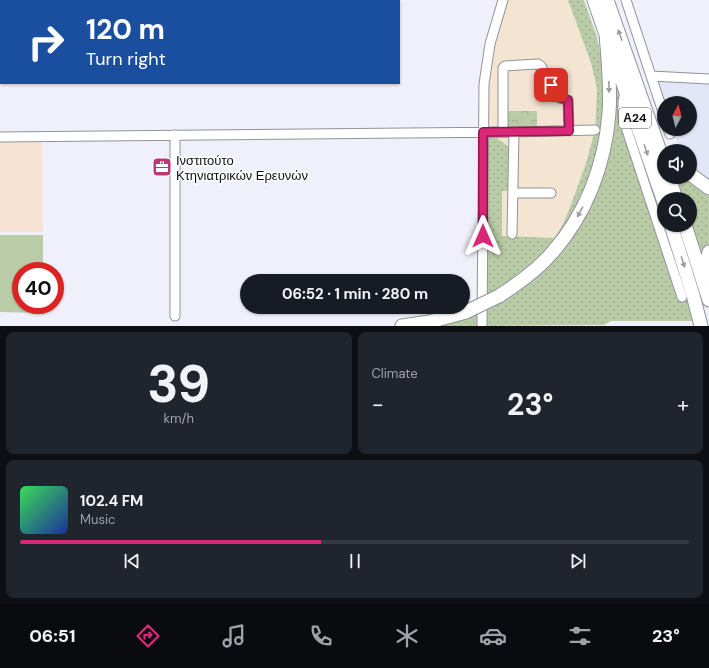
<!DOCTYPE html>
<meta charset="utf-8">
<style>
body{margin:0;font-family:"DM Sans",sans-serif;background:#20242c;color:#f1f3f6;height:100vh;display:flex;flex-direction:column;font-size:15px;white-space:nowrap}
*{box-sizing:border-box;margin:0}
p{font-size:13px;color:#9ea1a6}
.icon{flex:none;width:22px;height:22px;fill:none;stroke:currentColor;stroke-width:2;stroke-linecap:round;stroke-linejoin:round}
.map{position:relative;height:326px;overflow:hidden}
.details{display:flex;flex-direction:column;gap:6px;padding:6px;background:#0d0f14;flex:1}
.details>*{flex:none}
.top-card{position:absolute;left:0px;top:0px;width:400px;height:84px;box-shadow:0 1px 3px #0004;background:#1a4fa0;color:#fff;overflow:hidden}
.needle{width:26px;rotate:7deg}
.controls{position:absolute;left:657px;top:96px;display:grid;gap:8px}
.controls a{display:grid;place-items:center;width:40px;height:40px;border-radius:50%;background:#171b24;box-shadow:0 1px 3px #0004;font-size:20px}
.speed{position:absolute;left:12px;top:262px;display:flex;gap:8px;font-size:20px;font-weight:700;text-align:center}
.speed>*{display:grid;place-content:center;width:52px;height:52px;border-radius:50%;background:#171b24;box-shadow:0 1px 3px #0004;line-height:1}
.speed .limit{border:6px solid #d22;background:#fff;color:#111}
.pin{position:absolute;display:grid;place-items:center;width:34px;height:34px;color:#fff;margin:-17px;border-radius:8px;box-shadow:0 2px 6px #0006}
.me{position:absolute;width:44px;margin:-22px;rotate:0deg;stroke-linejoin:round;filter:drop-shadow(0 0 3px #0008)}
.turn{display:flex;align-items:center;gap:14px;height:84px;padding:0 20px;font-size:18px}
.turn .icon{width:52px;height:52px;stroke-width:2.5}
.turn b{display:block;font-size:28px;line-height:34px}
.big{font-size:30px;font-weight:700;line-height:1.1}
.details .widget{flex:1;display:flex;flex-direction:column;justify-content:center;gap:6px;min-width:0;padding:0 14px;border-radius:8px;background:#20242c}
.details .dial{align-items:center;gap:0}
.dial b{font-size:52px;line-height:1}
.song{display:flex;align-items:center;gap:12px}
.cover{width:48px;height:48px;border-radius:6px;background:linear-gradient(135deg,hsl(130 70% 55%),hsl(230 70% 35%))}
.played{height:4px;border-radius:2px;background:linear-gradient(90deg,#db2777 45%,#363941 45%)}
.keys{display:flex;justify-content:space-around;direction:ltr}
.heat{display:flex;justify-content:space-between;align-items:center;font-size:22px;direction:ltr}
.details .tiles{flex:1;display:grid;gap:6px;grid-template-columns:1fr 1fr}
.widget:last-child{grid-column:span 2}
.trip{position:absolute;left:240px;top:274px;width:230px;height:40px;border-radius:20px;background:#171b24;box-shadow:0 1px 3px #0004;font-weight:700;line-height:40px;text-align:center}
.tabs{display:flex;height:64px;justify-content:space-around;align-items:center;background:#090b0e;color:#9ea1a6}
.tabs .icon{width:28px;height:28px}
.tabs .on{color:#db2777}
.tabs b{font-size:18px;color:#f1f3f6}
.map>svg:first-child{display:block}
.built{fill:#e2e6f6}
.industrial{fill:#f6e3d3}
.education{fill:#f3e5d2}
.grass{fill:url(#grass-dots)}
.forest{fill:url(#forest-crowns)}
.garden{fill:#bacca7}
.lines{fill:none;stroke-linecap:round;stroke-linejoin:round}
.minor-casing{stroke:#91939a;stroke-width:11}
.highway-casing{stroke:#91939a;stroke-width:15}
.minor{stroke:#fff;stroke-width:9}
.highway{stroke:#fff;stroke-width:13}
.highway-bridge-casing{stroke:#91939a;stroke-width:15;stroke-linecap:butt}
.highway-bridge{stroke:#fff;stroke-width:13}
.oneway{fill:#9f9fa1}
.route-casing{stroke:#8e194d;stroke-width:10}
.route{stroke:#db2777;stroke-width:7}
.labels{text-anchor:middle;stroke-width:3;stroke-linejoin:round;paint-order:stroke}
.shield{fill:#fefefe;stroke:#57575a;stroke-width:1}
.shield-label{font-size:12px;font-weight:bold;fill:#0f1013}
.poi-label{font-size:13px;fill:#0f1013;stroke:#fefefe;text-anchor:start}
</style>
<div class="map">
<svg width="709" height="326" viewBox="0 0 709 326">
<defs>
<pattern id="grass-dots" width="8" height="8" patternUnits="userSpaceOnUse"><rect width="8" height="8" fill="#bacca7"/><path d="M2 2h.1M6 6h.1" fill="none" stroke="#9fae8f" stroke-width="1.8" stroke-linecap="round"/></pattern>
<pattern id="forest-crowns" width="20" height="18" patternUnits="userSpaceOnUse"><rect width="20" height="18" fill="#bacca7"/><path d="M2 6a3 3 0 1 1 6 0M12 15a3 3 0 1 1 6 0" fill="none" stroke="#9fae8f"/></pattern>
</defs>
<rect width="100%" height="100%" fill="#eff0f9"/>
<!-- built -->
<path class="built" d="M 8,0 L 181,0 L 8,1 Z
M 657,77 L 709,82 L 709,180 L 690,163 L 690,151 L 682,151 L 675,138 L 672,129 L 690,129 L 690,103 L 664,103 Z"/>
<!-- industrial -->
<path class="industrial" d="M 0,140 L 42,140 L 43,232 L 0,232 Z"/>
<!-- education -->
<path class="education" d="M 506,0 L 568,0 L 591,63 L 597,89 L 594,134 L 586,163 L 569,210 L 562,226 L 554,238 L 497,284 L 488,138 L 488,99 L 489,78 L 493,48 Z"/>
<!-- grass -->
<path class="grass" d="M 568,0 L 584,0 L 597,37 L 602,62 L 605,132 L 581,204 L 546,254 L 484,300 L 486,142 L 492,134 L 511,149 L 511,191 L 502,191 L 502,236 L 554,238 L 562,226 L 569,210 L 586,163 L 595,130 L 597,89 L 591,63 Z
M 614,77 L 619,90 L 621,117 L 630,155 L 647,199 L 680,301 L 685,301 L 625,113 L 630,113 L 664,218 L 664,225 L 666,225 L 696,321 L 611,321 L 604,325 L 487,326 L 487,306 L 499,301 L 592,203 L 604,173 L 612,145 L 616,117 Z
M 675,177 L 688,177 L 709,192 L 709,245 L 704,259 L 690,220 L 690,199 L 683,199 Z
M 477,312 L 477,326 L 427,326 Z"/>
<!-- forest -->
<path class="forest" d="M 505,111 L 537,111 L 537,127 L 505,127 Z"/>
<!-- garden -->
<path class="garden" d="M 0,235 L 43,235 L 43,271 L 21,271 L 21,305 L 44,305 L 44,313 L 0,312 Z"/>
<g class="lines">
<!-- minor casing -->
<g class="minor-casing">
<path id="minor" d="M 626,0 L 651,76
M 625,92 L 623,102 L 623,118 L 682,297
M 664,115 L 651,76 L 709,79
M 668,129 L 670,134
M 503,132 L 503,68 L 505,66 L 538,64 L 541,66 L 556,96 L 559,98 L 568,100 L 569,131
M 175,135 L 175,316
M 0,137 L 514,132 L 595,130
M 513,193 L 551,193
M 512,234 L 514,132
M 482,326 L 484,84 L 490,44 L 503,0"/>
</g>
<!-- highway casing -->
<g class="highway-casing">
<path id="highway" d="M 594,0 L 664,202
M 607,0 L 664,163
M 690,174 L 709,188
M 669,177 L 676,199
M 671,225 L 693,295 L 701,326
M 685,225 L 709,300
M 706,279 L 706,264 L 709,252
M 499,296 C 517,284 536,271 551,254 C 586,215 605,165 609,113 C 611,87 608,60 606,34
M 402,326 L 429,322 L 466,312"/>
</g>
<!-- minor -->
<use href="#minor" class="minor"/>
<!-- highway -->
<use href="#highway" class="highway"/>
<!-- highway-bridge casing -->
<g class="highway-bridge-casing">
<path id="highway-bridge" d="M 466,312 L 499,296"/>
</g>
<!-- highway-bridge -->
<use href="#highway-bridge" class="highway-bridge"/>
</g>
<!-- one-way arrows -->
<defs><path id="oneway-solid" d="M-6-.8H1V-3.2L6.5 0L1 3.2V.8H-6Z"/></defs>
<g class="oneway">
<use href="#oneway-solid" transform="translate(620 35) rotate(-110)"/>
<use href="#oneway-solid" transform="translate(609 87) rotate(89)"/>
<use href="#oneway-solid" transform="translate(646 150) rotate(71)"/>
<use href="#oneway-solid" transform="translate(580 212) rotate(119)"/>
<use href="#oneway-solid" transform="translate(683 262) rotate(73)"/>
</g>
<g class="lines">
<!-- route casing -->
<g class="route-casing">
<path id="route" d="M 483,236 L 483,132 L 569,131 L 568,100 L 557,97 L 551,85"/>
</g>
<!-- route -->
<use href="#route" class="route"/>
</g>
<!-- icons -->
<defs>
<g id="office-square" transform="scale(1)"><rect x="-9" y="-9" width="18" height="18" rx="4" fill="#be3674" stroke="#fefefe"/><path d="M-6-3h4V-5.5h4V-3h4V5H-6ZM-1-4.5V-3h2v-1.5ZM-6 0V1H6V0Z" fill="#fff"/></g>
</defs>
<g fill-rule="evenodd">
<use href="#office-square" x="162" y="167"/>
</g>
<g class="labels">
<!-- shield labels -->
<rect class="shield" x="619" y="108" width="32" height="20" rx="3"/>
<g class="shield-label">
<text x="635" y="122">Α24</text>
</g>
<!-- poi labels -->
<g class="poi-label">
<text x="176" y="165">Ινστιτούτο<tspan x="176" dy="15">Κτηνιατρικών Ερευνών</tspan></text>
</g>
</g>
</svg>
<div class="controls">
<a><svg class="needle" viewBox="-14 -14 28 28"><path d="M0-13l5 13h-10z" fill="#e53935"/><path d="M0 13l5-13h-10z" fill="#9ea1a6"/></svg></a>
<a><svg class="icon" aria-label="sound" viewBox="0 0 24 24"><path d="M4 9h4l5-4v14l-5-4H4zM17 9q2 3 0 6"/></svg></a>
<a><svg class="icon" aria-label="search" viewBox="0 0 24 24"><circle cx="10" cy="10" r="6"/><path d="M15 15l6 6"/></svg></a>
</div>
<div class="speed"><div class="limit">40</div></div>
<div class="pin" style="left:551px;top:85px;background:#d93025"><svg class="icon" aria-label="arrive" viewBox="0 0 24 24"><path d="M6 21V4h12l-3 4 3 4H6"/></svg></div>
<svg class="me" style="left:483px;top:236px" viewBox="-20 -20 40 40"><path d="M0-17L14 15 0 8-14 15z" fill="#db2777" stroke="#fff" stroke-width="4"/></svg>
<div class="trip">06:52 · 1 min · 280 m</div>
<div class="top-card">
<div class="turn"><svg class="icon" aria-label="right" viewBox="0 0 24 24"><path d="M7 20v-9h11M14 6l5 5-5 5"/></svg><div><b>120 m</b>Turn right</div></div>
</div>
</div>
<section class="details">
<div class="tiles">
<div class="widget dial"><b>39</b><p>km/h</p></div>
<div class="widget"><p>Climate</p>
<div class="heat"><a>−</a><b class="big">23°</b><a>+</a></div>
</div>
<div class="widget">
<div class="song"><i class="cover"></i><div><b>102.4 FM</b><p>Music</p></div></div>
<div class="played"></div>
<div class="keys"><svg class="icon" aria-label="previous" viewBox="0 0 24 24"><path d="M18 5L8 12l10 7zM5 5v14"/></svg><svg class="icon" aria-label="pause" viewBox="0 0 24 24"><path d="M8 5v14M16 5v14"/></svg><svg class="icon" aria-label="next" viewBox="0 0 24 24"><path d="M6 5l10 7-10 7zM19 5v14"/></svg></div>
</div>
</div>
</section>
<nav class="tabs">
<b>06:51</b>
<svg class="icon on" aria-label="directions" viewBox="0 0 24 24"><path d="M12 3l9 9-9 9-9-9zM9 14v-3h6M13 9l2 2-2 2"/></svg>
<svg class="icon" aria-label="music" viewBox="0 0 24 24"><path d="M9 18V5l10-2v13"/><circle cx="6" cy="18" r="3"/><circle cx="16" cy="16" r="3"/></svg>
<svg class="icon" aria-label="phone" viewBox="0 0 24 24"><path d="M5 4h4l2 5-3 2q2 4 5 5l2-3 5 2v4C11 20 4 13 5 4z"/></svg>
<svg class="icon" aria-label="climate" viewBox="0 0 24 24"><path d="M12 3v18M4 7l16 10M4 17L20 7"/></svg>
<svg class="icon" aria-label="car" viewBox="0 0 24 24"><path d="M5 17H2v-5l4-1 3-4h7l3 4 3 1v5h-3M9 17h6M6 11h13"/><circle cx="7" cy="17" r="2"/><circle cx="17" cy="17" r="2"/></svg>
<svg class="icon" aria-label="filters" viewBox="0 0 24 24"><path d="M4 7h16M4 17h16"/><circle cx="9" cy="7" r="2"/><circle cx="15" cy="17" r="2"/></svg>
<b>23°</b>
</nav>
